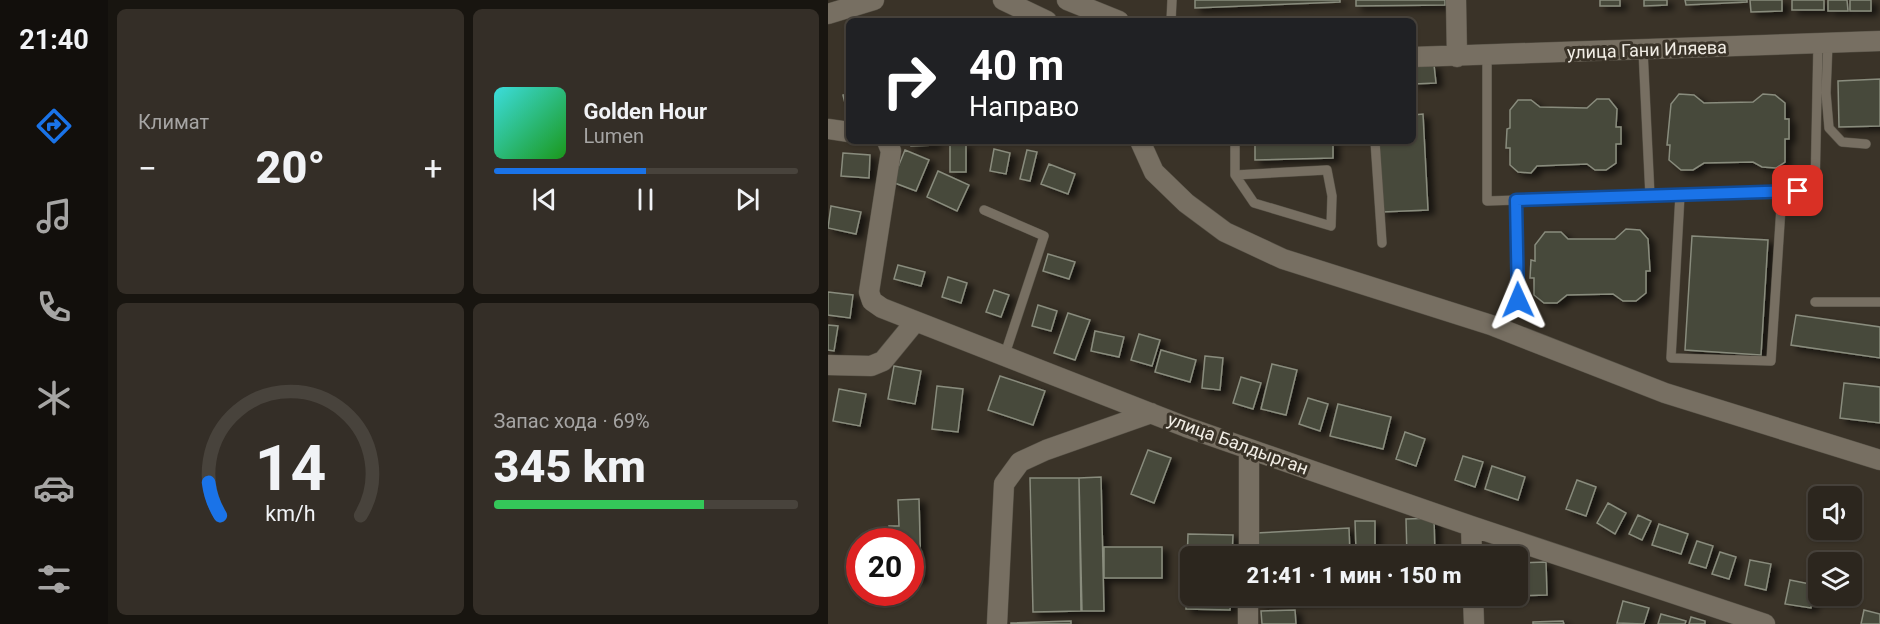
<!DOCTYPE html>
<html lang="ru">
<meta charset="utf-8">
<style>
body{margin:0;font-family:Roboto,sans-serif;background:#342e27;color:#f1f3f6;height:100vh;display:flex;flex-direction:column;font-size:22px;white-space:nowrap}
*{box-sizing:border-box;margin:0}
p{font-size:20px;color:#a6a5a4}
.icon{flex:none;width:33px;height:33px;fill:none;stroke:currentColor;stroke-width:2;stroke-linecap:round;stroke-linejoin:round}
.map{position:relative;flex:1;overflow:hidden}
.panel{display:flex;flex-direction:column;gap:9px;padding:9px;background:#181510;width:720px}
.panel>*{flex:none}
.top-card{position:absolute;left:18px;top:18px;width:570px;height:126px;border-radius:9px;box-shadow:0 2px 4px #0004,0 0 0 2px #48433c;background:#202124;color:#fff;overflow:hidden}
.tools{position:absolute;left:980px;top:486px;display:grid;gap:12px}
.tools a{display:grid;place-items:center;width:54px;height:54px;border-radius:9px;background:#2c261e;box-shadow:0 2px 4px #0004,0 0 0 2px #48433c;font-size:30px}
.speed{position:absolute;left:18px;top:528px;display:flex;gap:12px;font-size:30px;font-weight:700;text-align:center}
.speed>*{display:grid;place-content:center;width:78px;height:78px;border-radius:50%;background:#2c261e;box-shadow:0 2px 4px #0004,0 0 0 2px #48433c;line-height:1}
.speed .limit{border:9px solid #d22;background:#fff;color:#111}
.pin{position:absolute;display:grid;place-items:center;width:51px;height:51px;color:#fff;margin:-26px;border-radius:12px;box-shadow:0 3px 9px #0006}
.me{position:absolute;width:66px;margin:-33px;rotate:359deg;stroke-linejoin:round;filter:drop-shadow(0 0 4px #0008)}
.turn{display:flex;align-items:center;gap:21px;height:126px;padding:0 24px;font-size:27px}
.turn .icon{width:78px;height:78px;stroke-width:2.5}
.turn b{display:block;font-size:42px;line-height:51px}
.big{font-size:45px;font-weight:800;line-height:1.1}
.panel .widget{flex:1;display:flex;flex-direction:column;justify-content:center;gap:9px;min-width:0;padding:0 21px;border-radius:9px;background:#342e27}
.panel .dial{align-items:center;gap:0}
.dial svg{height:156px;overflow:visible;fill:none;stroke:#48433c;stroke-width:7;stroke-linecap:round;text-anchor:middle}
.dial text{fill:#f1f3f6;stroke:none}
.song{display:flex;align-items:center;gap:18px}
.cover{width:72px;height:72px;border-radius:9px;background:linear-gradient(135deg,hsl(180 70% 55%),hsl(120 70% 35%))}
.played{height:6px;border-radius:3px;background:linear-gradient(90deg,#1a73e8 50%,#48433c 50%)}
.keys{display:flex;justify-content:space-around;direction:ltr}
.heat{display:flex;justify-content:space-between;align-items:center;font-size:33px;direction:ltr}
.charge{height:9px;border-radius:4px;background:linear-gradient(90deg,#34c759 69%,#48433c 0)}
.panel .tiles{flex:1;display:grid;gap:9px;grid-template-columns:repeat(2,1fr)}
.trip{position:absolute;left:352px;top:546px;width:348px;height:60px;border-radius:9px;background:#2c261e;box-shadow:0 2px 4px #0004,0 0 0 2px #48433c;font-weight:800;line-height:60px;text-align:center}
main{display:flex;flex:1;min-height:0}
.menu{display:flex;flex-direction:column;width:108px;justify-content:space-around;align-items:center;background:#120f0c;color:#a6a5a4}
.menu .icon{width:42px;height:42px}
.menu .active{color:#1a73e8}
.menu b{font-size:27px;color:#f1f3f6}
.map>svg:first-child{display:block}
.building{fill:#46483b;stroke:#898c7d;stroke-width:1.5;filter:url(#shadow)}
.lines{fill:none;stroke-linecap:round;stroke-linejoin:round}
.lane-casing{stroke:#575247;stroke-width:10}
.street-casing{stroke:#575247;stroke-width:21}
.lane{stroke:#776f62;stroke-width:9}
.street{stroke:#776f62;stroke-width:20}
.route-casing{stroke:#114b97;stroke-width:15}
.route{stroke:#1a73e8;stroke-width:10}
.labels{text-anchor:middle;stroke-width:6;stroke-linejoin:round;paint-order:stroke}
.street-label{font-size:18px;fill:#f1ede5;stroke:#3a3328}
</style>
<main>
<nav class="menu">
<b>21:40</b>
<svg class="icon active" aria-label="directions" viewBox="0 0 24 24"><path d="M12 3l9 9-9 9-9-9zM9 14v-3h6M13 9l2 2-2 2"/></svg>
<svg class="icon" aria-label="music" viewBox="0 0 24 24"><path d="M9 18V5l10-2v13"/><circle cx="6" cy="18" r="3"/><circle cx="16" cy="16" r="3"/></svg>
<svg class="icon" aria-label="phone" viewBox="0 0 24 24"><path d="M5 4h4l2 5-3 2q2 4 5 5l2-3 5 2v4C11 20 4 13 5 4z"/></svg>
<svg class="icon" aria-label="climate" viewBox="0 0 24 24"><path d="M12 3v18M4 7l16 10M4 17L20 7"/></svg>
<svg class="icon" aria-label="car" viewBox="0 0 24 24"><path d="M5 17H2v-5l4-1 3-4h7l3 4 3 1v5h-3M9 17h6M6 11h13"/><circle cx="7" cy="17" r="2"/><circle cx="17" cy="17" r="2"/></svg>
<svg class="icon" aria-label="filters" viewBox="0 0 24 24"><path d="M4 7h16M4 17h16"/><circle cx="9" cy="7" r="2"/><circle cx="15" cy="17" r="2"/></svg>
</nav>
<section class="panel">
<div class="tiles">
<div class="widget"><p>Климат</p>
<div class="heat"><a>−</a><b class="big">20°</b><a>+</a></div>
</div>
<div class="widget">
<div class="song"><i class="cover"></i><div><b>Golden Hour</b><p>Lumen</p></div></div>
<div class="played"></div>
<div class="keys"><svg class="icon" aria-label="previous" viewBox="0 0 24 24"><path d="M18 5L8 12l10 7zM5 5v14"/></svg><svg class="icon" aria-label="pause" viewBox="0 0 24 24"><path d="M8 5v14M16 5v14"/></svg><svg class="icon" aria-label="next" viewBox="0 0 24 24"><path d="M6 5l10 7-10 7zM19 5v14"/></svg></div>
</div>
<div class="widget dial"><svg viewBox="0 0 100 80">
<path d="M14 69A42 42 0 1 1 86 69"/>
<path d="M14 69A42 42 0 0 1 8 52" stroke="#1a73e8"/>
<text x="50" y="56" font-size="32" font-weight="700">14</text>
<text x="50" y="72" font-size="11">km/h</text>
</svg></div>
<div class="widget"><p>Запас хода · 69%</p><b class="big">345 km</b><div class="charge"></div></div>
</div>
</section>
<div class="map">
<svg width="1052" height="624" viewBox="0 0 1052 624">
<defs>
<filter id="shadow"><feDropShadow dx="6" dy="4" stdDeviation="3" flood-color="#0009"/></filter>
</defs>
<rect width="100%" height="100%" fill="#3a3328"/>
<!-- building -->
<path class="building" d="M 367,0 L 512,0 L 512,2 L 367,8 Z
M 528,0 L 617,0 L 617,5 L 528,6 Z
M 772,0 L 792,0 L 792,6 L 772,6 Z
M 816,0 L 839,0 L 839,5 L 816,6 Z
M 857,0 L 919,0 L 919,2 L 858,5 Z
M 922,0 L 954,0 L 954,11 L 923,12 Z
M 964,0 L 996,0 L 996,10 L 964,10 Z
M 1000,0 L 1019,0 L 1020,11 L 1000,11 Z
M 1022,0 L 1043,0 L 1043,11 L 1022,11 Z
M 585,65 L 606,65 L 608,83 L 585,84 Z
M 1052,79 L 1052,126 L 1011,127 L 1010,81 Z
M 21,94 L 21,119 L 15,95 Z
M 851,94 L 866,95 L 876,103 L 925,102 L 935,94 L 947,95 L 957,103 L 957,119 L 961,119 L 961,139 L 957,139 L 957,162 L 948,168 L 934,167 L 925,162 L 876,163 L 865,170 L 853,170 L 841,160 L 842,145 L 839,145 L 843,104 Z
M 769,99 L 781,99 L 789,109 L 788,127 L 793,127 L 793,144 L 788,144 L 788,163 L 778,170 L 767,170 L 759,164 L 709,166 L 703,173 L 690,172 L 682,165 L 682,148 L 678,148 L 679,129 L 682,128 L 682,110 L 690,100 L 703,100 L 712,107 L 759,108 Z
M 595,114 L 600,210 L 554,212 L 550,141 L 585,141 L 585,115 Z
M 83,141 L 106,141 L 107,145 L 83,146 Z
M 427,141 L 505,141 L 505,158 L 427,160 Z
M 138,144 L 138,172 L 122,172 L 122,145 Z
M 166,149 L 182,153 L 178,174 L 162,171 Z
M 77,150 L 101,160 L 88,191 L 64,182 Z
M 199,150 L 209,152 L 202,181 L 192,179 Z
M 15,153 L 42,155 L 41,178 L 13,176 Z
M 221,164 L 247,174 L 240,194 L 213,184 Z
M 110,171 L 141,185 L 129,211 L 99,197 Z
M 3,206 L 33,212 L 28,234 L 0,228 Z
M 798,229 L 812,230 L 820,239 L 822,271 L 818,271 L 818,293 L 808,301 L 795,301 L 785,294 L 739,295 L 729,303 L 716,303 L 706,295 L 706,278 L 702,278 L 703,260 L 707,261 L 707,245 L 717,232 L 733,232 L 740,239 L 787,239 Z
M 864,236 L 940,240 L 933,355 L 857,350 Z
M 220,254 L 247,262 L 241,279 L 215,271 Z
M 70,265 L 97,272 L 93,286 L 66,279 Z
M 120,277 L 139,283 L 133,303 L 114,297 Z
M 166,290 L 181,295 L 173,317 L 158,312 Z
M 0,292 L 25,295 L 22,318 L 0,315 Z
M 210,305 L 229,311 L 223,331 L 204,326 Z
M 240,313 L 262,320 L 247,360 L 226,353 Z
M 968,315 L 1052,327 L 1052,358 L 963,345 Z
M 0,325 L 10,326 L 6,351 L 0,350 Z
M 267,331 L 296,337 L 291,357 L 263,351 Z
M 311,334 L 332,340 L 324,366 L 303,360 Z
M 333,350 L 368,360 L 362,382 L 327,372 Z
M 377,356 L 395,358 L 392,390 L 374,388 Z
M 444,364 L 469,370 L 458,415 L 433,409 Z
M 66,366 L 93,371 L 87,404 L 60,399 Z
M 172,376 L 217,391 L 205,425 L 160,410 Z
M 413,377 L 433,383 L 425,409 L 405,403 Z
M 1016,383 L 1052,387 L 1052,423 L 1012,418 Z
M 109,386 L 135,389 L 130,432 L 104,429 Z
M 11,389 L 38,394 L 32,426 L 5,421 Z
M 480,398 L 500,404 L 492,431 L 471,424 Z
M 510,404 L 563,417 L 555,449 L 502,436 Z
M 577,432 L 597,439 L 588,466 L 568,459 Z
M 320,450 L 343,458 L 326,503 L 303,494 Z
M 635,456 L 655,462 L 647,487 L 627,480 Z
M 664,466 L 697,477 L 690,500 L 657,489 Z
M 273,477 L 276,611 L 254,611 L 251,478 Z
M 202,478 L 251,478 L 253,611 L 205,612 Z
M 749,480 L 768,487 L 758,516 L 738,509 Z
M 1001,492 L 1017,494 L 1017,496 L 1001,496 Z
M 91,499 L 93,579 L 82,579 L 82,542 L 62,542 L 61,526 L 71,526 L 70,500 Z
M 780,503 L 798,513 L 787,534 L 769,523 Z
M 810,515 L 823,521 L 814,540 L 801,534 Z
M 606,518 L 607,556 L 579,556 L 578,519 Z
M 527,521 L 547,521 L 547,549 L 528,549 Z
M 831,524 L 860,534 L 853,554 L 824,545 Z
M 521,528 L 522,556 L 429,556 L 428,533 Z
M 360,534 L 405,535 L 404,556 L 363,556 L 363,564 L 359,564 Z
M 869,541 L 885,546 L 878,568 L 861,563 Z
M 276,547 L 334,547 L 334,578 L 276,578 Z
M 892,552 L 908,557 L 901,579 L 884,574 Z
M 922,560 L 943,564 L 938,590 L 917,585 Z
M 718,562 L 719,595 L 683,596 L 690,596 L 690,563 Z
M 359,579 L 363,579 L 363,596 L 403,596 L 402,610 L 358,609 Z
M 962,580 L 987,585 L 983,608 L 957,604 Z
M 432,596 L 525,596 L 525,598 L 432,603 Z
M 795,601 L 821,608 L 816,624 L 789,623 Z
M 467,610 L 468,624 L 434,624 L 433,611 Z
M 1036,610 L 1052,614 L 1052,624 L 1033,624 Z
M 833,614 L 858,621 L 857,624 L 830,624 Z
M 863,617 L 877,621 L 877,624 L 861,624 Z
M 243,621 L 243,624 L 183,624 L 183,623 Z
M 735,621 L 736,624 L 705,624 L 705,622 Z"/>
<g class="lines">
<!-- lane casing -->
<g class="lane-casing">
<path id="lane" d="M 343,21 L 344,0
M 1000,43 L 998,93 L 1001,128 L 1014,142 L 1038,144
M 815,50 L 822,196
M 659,56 L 659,201 L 987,191 L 990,43
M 407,141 L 407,175 L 426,203 L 503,226 L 504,196 L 499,170 L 407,175
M 547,141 L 554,243
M 852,195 L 843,358 L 943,361 L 954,192
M 688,200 L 690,300
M 156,210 L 216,236 L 176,357
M 987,302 L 1052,302"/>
</g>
<!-- street casing -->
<g class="street-casing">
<path id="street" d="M 175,0 L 219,21
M 239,0 L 291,21
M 628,0 L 629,57
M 0,14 L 46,0
M 585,57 L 1052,41
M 0,129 L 21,132
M 59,141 L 63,151 L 41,292 L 44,301 L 54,308 L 358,427 L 643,526 L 937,624
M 312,141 L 326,172 L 358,203 L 397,232 L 455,259 L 663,325 L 837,393 L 1052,460
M 0,365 L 43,366 L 55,361 L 87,322
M 643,526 L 644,556
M 421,556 L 421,449
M 645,596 L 646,624
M 169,624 L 176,484 L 192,462 L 218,450 L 323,413
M 420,624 L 420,596"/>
</g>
<!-- lane -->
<use href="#lane" class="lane"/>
<!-- street -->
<use href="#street" class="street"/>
</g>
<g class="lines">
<!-- route casing -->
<g class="route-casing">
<path id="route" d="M 690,300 L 688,200 L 970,191"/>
</g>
<!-- route -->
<use href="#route" class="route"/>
</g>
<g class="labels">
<!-- street labels -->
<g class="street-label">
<text transform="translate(819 50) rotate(-2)" y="6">улица Гани Иляева</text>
<text transform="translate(410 444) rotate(20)" y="6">улица Балдырган</text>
</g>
</g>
</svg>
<div class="tools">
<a><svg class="icon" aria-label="sound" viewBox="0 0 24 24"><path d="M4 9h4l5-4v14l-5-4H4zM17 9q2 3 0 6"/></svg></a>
<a><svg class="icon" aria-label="layers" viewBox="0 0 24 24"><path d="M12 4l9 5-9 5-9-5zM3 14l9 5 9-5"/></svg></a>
</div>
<div class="speed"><div class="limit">20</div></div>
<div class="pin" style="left:970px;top:191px;background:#d93025"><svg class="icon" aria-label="arrive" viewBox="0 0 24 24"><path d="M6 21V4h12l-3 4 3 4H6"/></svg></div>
<svg class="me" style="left:690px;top:300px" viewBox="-20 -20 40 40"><path d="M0-17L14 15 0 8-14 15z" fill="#1a73e8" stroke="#fff" stroke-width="4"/></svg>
<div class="trip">21:41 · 1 мин · 150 m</div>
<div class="top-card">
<div class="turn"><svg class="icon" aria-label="right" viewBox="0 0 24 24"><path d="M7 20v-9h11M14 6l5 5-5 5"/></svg><div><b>40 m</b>Направо</div></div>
</div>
</div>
</main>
